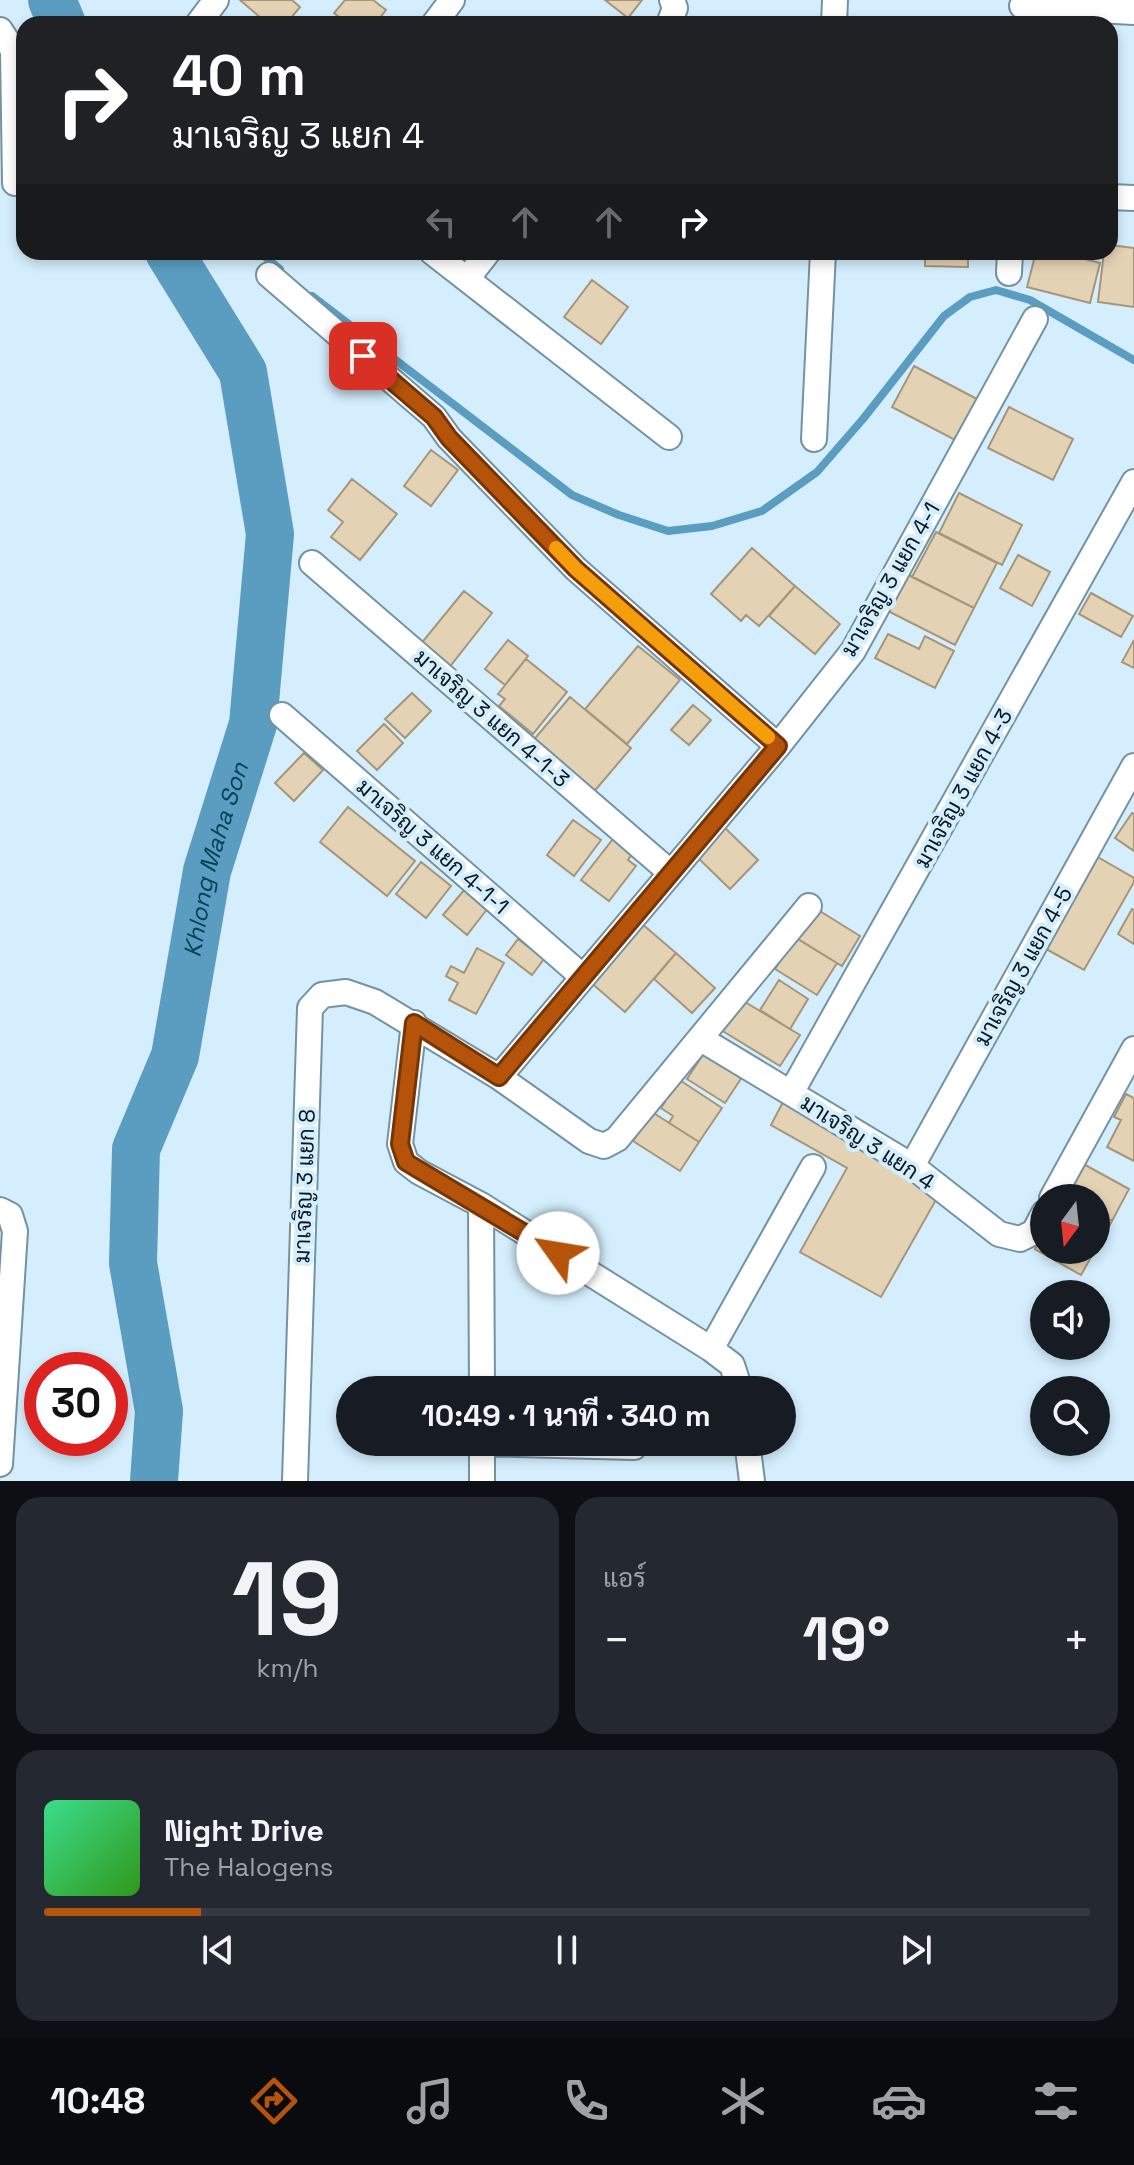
<!DOCTYPE html>
<html lang="th">
<meta charset="utf-8">
<style>
body{margin:0;font-family:"Space Grotesk",Sarabun,sans-serif;background:#242831;color:#f1f3f6;height:100vh;display:flex;flex-direction:column;font-size:30px;white-space:nowrap}
*{box-sizing:border-box;margin:0}
p{font-size:26px;color:#9ea1a6}
.icon{flex:none;width:44px;height:44px;fill:none;stroke:currentColor;stroke-width:2;stroke-linecap:round;stroke-linejoin:round}
.map{position:relative;height:1481px;overflow:hidden}
.panel{display:flex;flex-direction:column;gap:16px;padding:16px;background:#0d0f14;flex:1}
.panel>*{flex:none}
.hud{position:absolute;left:16px;top:16px;width:1102px;height:244px;border-radius:24px;box-shadow:0 4px 12px #0003;background:#202124;color:#fff;overflow:hidden}
.needle{width:52px;rotate:195deg}
.fabs{position:absolute;left:1030px;top:1184px;display:grid;gap:16px}
.fabs a{display:grid;place-items:center;width:80px;height:80px;border-radius:50%;background:#171b24;box-shadow:0 4px 12px #0003;font-size:40px}
.speed{position:absolute;left:24px;top:1352px;display:flex;gap:16px;font-size:40px;font-weight:700;text-align:center}
.speed>*{display:grid;place-content:center;width:104px;height:104px;border-radius:50%;background:#171b24;box-shadow:0 4px 12px #0003;line-height:1}
.speed .limit{border:12px solid #d22;background:#fff;color:#111}
.pin{position:absolute;display:grid;place-items:center;width:68px;height:68px;color:#fff;margin:-34px;border-radius:16px;box-shadow:0 4px 12px #0006}
.me{position:absolute;width:88px;margin:-44px;rotate:302deg;stroke-linejoin:round;filter:drop-shadow(0 0 6px #0008)}
.turn{display:flex;align-items:center;gap:28px;height:168px;padding:0 24px;font-size:36px}
.turn .icon{width:104px;height:104px;stroke-width:2.5}
.turn b{display:block;font-size:56px;line-height:68px}
.lanes{display:flex;align-items:center;height:76px;padding:0 24px;background:#0003;justify-content:center;gap:40px;direction:ltr}
.lanes .off{opacity:.35}
.big{font-size:60px;font-weight:700;line-height:1.1}
.panel .card{flex:1;display:flex;flex-direction:column;justify-content:center;gap:12px;min-width:0;padding:0 28px;border-radius:24px;background:#242831}
.panel .dial{align-items:center;gap:0}
.dial b{font-size:104px;line-height:1}
.song{display:flex;align-items:center;gap:24px}
.cover{width:96px;height:96px;border-radius:12px;background:linear-gradient(135deg,hsl(150 70% 55%),hsl(110 70% 35%))}
.played{height:8px;border-radius:4px;background:linear-gradient(90deg,#b45309 15%,#363941 15%)}
.keys{display:flex;justify-content:space-around;direction:ltr}
.heat{display:flex;justify-content:space-between;align-items:center;font-size:44px;direction:ltr}
.panel .tiles{flex:1;display:grid;gap:16px;grid-template-columns:1fr 1fr}
.card:last-child{grid-column:span 2}
.trip{position:absolute;left:336px;top:1376px;width:460px;height:80px;border-radius:40px;background:#171b24;box-shadow:0 4px 12px #0003;font-weight:700;line-height:80px;text-align:center}
.menu{display:flex;height:128px;justify-content:space-around;align-items:center;background:#090b0e;color:#9ea1a6}
.menu .icon{width:56px;height:56px}
.menu .selected{color:#b45309}
.menu b{font-size:36px;color:#f1f3f6}
.map>svg:first-child{display:block}
.lines{fill:none;stroke-linecap:round;stroke-linejoin:round}
.stream{stroke:#5a9dc0;stroke-width:8}
.river{stroke:#5a9dc0;stroke-width:48}
.building{fill:#e4d2b5;stroke:#a7957a;stroke-width:2}
.minor-casing{stroke:#7393a4;stroke-width:28}
.minor{stroke:#fff;stroke-width:24}
.route-casing{stroke:#753606;stroke-width:20}
.route{stroke:#b45309;stroke-width:14}
.slow{stroke:#f59e0b;stroke-width:14}
.labels{text-anchor:middle;stroke-width:8;stroke-linejoin:round;paint-order:stroke}
.street-label{font-size:22px;fill:#0a161d;stroke:#d4eefd}
.water-label{font-size:24px;font-style:italic;fill:#034058;stroke:#d4eefd}
</style>
<div class="map">
<svg width="1134" height="1481" viewBox="0 0 1134 1481">
<rect width="100%" height="100%" fill="#d4eefd"/>
<g class="lines">
<!-- stream -->
<path class="stream" d="M 259,252 L 280,269
M 312,296 L 572,495 L 619,515 L 668,531 L 712,526 L 762,511 L 817,472 L 863,419 L 944,316 L 970,297 L 996,290 L 1030,300 L 1134,360"/>
<!-- river -->
<g class="river">
<path d="M 52,0 L 62,24"/>
<path id="s1" d="M 154,1481 L 159,1411 L 133,1263 L 136,1149 L 175,1056 L 207,871 L 253,724 L 270,534 L 243,372 L 169,252"/>
</g>
</g>
<!-- building -->
<path class="building" d="M 240,0 L 292,0 L 300,7 L 286,24 L 268,24 Z
M 345,0 L 373,0 L 386,10 L 375,24 L 348,24 L 334,13 Z
M 605,0 L 642,0 L 628,18 Z
M 1110,245 L 1134,248 L 1134,307 L 1098,302 L 1104,252 L 1110,252 Z
M 925,252 L 968,252 L 968,267 L 925,266 Z
M 1036,252 L 1058,252 L 1100,263 L 1090,303 L 1027,287 Z
M 592,280 L 628,307 L 601,344 L 564,317 Z
M 914,366 L 977,399 L 955,440 L 892,407 Z
M 1009,407 L 1073,439 L 1053,480 L 988,448 Z
M 431,450 L 458,470 L 431,506 L 404,486 Z
M 352,479 L 397,514 L 360,560 L 331,537 L 343,522 L 328,510 Z
M 959,493 L 1022,525 L 1002,565 L 939,533 Z
M 936,532 L 997,563 L 974,608 L 912,577 Z
M 752,548 L 795,586 L 759,626 L 746,615 L 741,621 L 711,594 Z
M 1018,555 L 1050,572 L 1032,606 L 1000,588 Z
M 903,572 L 974,608 L 955,645 L 884,609 Z
M 795,586 L 840,624 L 815,654 L 769,616 Z
M 464,591 L 492,613 L 448,669 L 419,646 Z
M 1091,593 L 1133,616 L 1121,637 L 1079,614 Z
M 888,634 L 919,649 L 925,636 L 954,651 L 935,688 L 875,658 Z
M 508,640 L 528,656 L 505,685 L 485,669 Z
M 1134,640 L 1134,668 L 1122,662 Z
M 638,646 L 680,680 L 627,744 L 585,709 Z
M 526,659 L 567,692 L 533,734 L 499,706 L 505,699 L 498,694 Z
M 412,693 L 431,711 L 405,738 L 385,719 Z
M 570,697 L 631,748 L 592,794 L 531,743 Z
M 693,705 L 711,720 L 689,745 L 671,730 Z
M 384,724 L 403,743 L 377,770 L 357,751 Z
M 304,753 L 323,770 L 294,801 L 275,783 Z
M 348,807 L 415,861 L 387,896 L 320,842 Z
M 1132,813 L 1134,814 L 1134,851 L 1115,838 Z
M 573,820 L 601,840 L 574,876 L 547,855 Z
M 723,826 L 758,860 L 730,889 L 695,855 Z
M 613,839 L 632,854 L 628,860 L 636,866 L 609,901 L 581,880 Z
M 1089,852 L 1134,878 L 1134,882 L 1084,970 L 1037,944 Z
M 421,862 L 451,886 L 426,918 L 396,894 Z
M 465,889 L 488,908 L 467,935 L 443,915 Z
M 815,908 L 860,936 L 842,966 L 796,938 Z
M 1132,909 L 1134,910 L 1134,944 L 1118,934 Z
M 641,923 L 676,953 L 625,1012 L 589,981 Z
M 795,937 L 837,963 L 817,995 L 775,969 Z
M 518,939 L 544,959 L 532,975 L 506,955 Z
M 477,948 L 504,963 L 476,1014 L 449,1000 L 458,983 L 446,976 L 451,966 L 464,973 Z
M 676,953 L 715,988 L 692,1013 L 654,979 Z
M 779,980 L 808,999 L 790,1029 L 760,1010 Z
M 740,999 L 800,1035 L 780,1066 L 721,1030 Z
M 706,1050 L 744,1074 L 725,1103 L 687,1079 Z
M 675,1077 L 722,1108 L 699,1142 L 669,1123 L 673,1116 L 661,1108 L 665,1102 L 661,1099 Z
M 1126,1094 L 1134,1098 L 1134,1161 L 1107,1147 L 1121,1120 L 1114,1117 Z
M 783,1102 L 941,1191 L 881,1297 L 800,1252 L 847,1168 L 771,1125 Z
M 652,1112 L 699,1142 L 680,1171 L 633,1141 Z
M 1078,1161 L 1129,1189 L 1112,1221 L 1096,1212 L 1096,1198 L 1071,1198 L 1061,1193 Z
M 1096,1212 L 1112,1221 L 1098,1247 L 1096,1246 Z
M 1044,1233 L 1044,1250 L 1095,1250 L 1081,1275 L 1035,1249 Z"/>
<g class="lines">
<!-- minor casing -->
<g class="minor-casing">
<path id="minor" d="M 1022,6 L 1134,12
M 198,24 L 216,0
M 434,24 L 452,0
M 669,24 L 675,8 L 672,0
M 834,24 L 835,0
M 0,30 L 13,50 L 15,183
M 1110,197 L 1134,198
M 432,252 L 669,437
M 1009,273 L 1010,252
M 269,275 L 434,417 L 449,438 L 576,569 L 778,746
M 467,279 L 488,252
M 814,439 L 823,252
M 312,563 L 671,873
M 282,715 L 583,977
M 414,1023 L 400,1144 L 406,1162 L 419,1172 L 481,1205 L 711,1349 L 732,1365 L 740,1390
M 701,1039 L 912,1166 L 999,1234 L 1020,1239 L 1034,1232 L 1044,1213
M 499,1077 L 778,746 L 853,651 L 1035,319
M 791,1093 L 1134,482
M 912,1166 L 1134,766
M 1052,1198 L 1134,1049
M 481,1205 L 482,1390
M 0,1210 L 10,1215 L 15,1231 L 0,1464
M 711,1349 L 813,1167
M 747,1442 L 752,1481
M 482,1443 L 634,1447
M 295,1481 L 310,1008 L 322,995 L 346,992 L 375,1002 L 499,1077 L 589,1141 L 604,1146 L 617,1139 L 809,906
M 482,1481 L 482,1442"/>
</g>
<!-- minor -->
<use href="#minor" class="minor"/>
</g>
<g class="lines">
<!-- route casing -->
<g class="route-casing">
<path id="route" d="M 363,356 L 434,417 L 449,438 L 576,569 L 778,746 L 499,1077 L 414,1023 L 400,1144 L 406,1162 L 558,1253"/>
</g>
<!-- route -->
<use href="#route" class="route"/>
<!-- slow -->
<path class="slow" d="M 556,548 L 576,569 L 768,737"/>
</g>
<g class="labels">
<!-- street labels -->
<g class="street-label">
<text transform="translate(890 579) rotate(-60)" y="8">มาเจริญ 3 แยก 4-1</text>
<text transform="translate(492 718) rotate(41)" y="8">มาเจริญ 3 แยก 4-1-3</text>
<text transform="translate(963 788) rotate(-61)" y="8">มาเจริญ 3 แยก 4-3</text>
<text transform="translate(433 846) rotate(41)" y="8">มาเจริญ 3 แยก 4-1-1</text>
<text transform="translate(1023 966) rotate(-61)" y="8">มาเจริญ 3 แยก 4-5</text>
<text transform="translate(868 1142) rotate(33)" y="8">มาเจริญ 3 แยก 4</text>
<text transform="translate(304 1186) rotate(-88)" y="8">มาเจริญ 3 แยก 8</text>
</g>
<!-- water labels -->
<g class="water-label">
<text dy="8" stroke="none"><textPath href="#s1" startOffset="636">Khlong Maha Son</textPath></text>
</g>
</g>
</svg>
<div class="fabs">
<a><svg class="needle" viewBox="-14 -14 28 28"><path d="M0-13l5 13h-10z" fill="#e53935"/><path d="M0 13l5-13h-10z" fill="#9ea1a6"/></svg></a>
<a><svg class="icon" aria-label="sound" viewBox="0 0 24 24"><path d="M4 9h4l5-4v14l-5-4H4zM17 9q2 3 0 6"/></svg></a>
<a><svg class="icon" aria-label="search" viewBox="0 0 24 24"><circle cx="10" cy="10" r="6"/><path d="M15 15l6 6"/></svg></a>
</div>
<div class="speed"><div class="limit">30</div></div>
<div class="pin" style="left:363px;top:356px;background:#d93025"><svg class="icon" aria-label="arrive" viewBox="0 0 24 24"><path d="M6 21V4h12l-3 4 3 4H6"/></svg></div>
<svg class="me" style="left:558px;top:1253px" viewBox="-20 -20 40 40"><circle r="19" fill="#fff"/><path d="M0-13L10 11 0 6-10 11z" fill="#b45309"/></svg>
<div class="trip">10:49 · 1 นาที · 340 m</div>
<div class="hud">
<div class="turn"><svg class="icon" aria-label="right" viewBox="0 0 24 24"><path d="M7 20v-9h11M14 6l5 5-5 5"/></svg><div><b>40 m</b>มาเจริญ 3 แยก 4</div></div>
<div class="lanes"><svg class="icon off" aria-label="left" viewBox="0 0 24 24"><path d="M17 20v-9H6M10 6l-5 5 5 5"/></svg><svg class="icon off" aria-label="ahead" viewBox="0 0 24 24"><path d="M12 20V5M6 11l6-6 6 6"/></svg><svg class="icon off" aria-label="ahead" viewBox="0 0 24 24"><path d="M12 20V5M6 11l6-6 6 6"/></svg><svg class="icon" aria-label="right" viewBox="0 0 24 24"><path d="M7 20v-9h11M14 6l5 5-5 5"/></svg></div>
</div>
</div>
<section class="panel">
<div class="tiles">
<div class="card dial"><b>19</b><p>km/h</p></div>
<div class="card"><p>แอร์</p>
<div class="heat"><a>−</a><b class="big">19°</b><a>+</a></div>
</div>
<div class="card">
<div class="song"><i class="cover"></i><div><b>Night Drive</b><p>The Halogens</p></div></div>
<div class="played"></div>
<div class="keys"><svg class="icon" aria-label="previous" viewBox="0 0 24 24"><path d="M18 5L8 12l10 7zM5 5v14"/></svg><svg class="icon" aria-label="pause" viewBox="0 0 24 24"><path d="M8 5v14M16 5v14"/></svg><svg class="icon" aria-label="next" viewBox="0 0 24 24"><path d="M6 5l10 7-10 7zM19 5v14"/></svg></div>
</div>
</div>
</section>
<nav class="menu">
<b>10:48</b>
<svg class="icon selected" aria-label="directions" viewBox="0 0 24 24"><path d="M12 3l9 9-9 9-9-9zM9 14v-3h6M13 9l2 2-2 2"/></svg>
<svg class="icon" aria-label="music" viewBox="0 0 24 24"><path d="M9 18V5l10-2v13"/><circle cx="6" cy="18" r="3"/><circle cx="16" cy="16" r="3"/></svg>
<svg class="icon" aria-label="phone" viewBox="0 0 24 24"><path d="M5 4h4l2 5-3 2q2 4 5 5l2-3 5 2v4C11 20 4 13 5 4z"/></svg>
<svg class="icon" aria-label="climate" viewBox="0 0 24 24"><path d="M12 3v18M4 7l16 10M4 17L20 7"/></svg>
<svg class="icon" aria-label="car" viewBox="0 0 24 24"><path d="M5 17H2v-5l4-1 3-4h7l3 4 3 1v5h-3M9 17h6M6 11h13"/><circle cx="7" cy="17" r="2"/><circle cx="17" cy="17" r="2"/></svg>
<svg class="icon" aria-label="filters" viewBox="0 0 24 24"><path d="M4 7h16M4 17h16"/><circle cx="9" cy="7" r="2"/><circle cx="15" cy="17" r="2"/></svg>
</nav>
